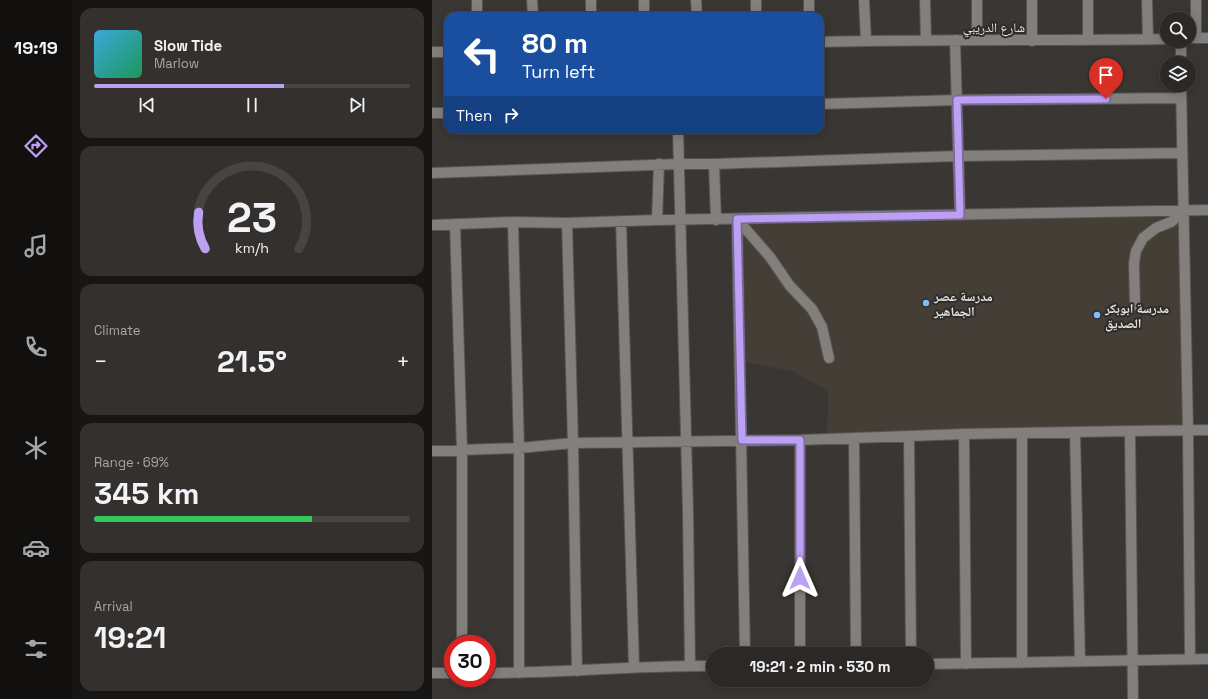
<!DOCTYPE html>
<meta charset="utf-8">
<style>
body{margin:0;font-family:"Space Grotesk","Noto Naskh Arabic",sans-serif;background:#33302e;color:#f1f3f6;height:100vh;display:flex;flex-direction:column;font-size:15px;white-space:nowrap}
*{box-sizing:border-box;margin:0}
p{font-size:13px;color:#a6a6a7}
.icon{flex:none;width:22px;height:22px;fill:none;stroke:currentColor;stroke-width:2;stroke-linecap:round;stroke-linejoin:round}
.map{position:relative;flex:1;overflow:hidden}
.side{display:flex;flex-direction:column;gap:8px;padding:8px;background:#181615;width:360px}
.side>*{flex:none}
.hud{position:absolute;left:12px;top:12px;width:380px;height:122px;border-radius:12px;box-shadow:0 2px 10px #0003,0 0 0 1px #474443;background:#1a4fa0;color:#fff;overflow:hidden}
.tools{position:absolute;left:728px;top:12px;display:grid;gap:8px}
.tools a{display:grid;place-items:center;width:36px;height:36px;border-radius:50%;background:#2b2826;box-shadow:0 2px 10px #0003,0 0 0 1px #474443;font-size:20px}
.speed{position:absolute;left:12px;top:635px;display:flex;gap:8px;font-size:20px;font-weight:700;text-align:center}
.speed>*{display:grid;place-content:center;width:52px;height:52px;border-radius:50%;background:#2b2826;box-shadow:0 2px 10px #0003,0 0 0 1px #474443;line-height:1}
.speed .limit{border:6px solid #d22;background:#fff;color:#111}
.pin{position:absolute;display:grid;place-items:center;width:34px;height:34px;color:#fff;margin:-41px -17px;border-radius:50% 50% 50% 0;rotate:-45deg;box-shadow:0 0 4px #0007}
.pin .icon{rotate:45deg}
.me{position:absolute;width:44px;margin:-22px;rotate:0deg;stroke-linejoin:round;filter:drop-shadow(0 0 3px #0008)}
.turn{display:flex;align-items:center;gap:14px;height:84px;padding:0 12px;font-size:18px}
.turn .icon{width:52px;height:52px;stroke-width:2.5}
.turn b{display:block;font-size:28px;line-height:34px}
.then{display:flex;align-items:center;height:38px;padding:0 12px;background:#0003;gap:8px;font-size:15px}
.big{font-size:30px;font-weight:700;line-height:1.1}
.side .card{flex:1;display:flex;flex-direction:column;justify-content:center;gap:6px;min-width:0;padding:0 14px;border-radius:12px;background:#33302e}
.side .dial{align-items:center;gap:0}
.dial svg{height:104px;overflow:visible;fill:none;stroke:#474443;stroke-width:7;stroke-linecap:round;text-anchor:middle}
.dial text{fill:#f1f3f6;stroke:none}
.song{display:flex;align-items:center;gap:12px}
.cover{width:48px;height:48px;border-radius:6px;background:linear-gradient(135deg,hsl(200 70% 55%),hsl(150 70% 35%))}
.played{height:4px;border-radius:2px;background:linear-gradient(90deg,#bca0f2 60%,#474443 60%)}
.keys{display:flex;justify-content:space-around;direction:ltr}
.heat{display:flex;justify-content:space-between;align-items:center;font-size:22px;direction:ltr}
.charge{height:6px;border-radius:3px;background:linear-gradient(90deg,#34c759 69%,#474443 0)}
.trip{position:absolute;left:274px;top:647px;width:228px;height:40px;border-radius:20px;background:#2b2826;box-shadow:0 2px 10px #0003,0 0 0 1px #474443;font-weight:700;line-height:40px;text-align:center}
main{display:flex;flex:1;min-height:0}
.tab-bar{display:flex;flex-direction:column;width:72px;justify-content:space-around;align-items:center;background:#11100f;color:#a6a6a7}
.tab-bar .icon{width:28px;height:28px}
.tab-bar .selected{color:#bca0f2}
.tab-bar b{font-size:18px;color:#f1f3f6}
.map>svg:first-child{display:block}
.built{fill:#453e36}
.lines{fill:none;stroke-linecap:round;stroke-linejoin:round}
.minor-casing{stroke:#575553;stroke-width:12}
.minor{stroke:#827f7c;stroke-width:10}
.route-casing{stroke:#7a689d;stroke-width:10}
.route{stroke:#bca0f2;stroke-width:7}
.poi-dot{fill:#80bdfa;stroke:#2f2c29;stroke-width:1.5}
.labels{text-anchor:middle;stroke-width:4;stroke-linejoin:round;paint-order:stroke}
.street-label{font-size:13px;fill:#e5e4e2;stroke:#2f2c29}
.poi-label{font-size:13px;font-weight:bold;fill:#e5e4e2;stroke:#2f2c29;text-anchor:start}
</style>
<main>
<nav class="tab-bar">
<b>19:19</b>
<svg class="icon selected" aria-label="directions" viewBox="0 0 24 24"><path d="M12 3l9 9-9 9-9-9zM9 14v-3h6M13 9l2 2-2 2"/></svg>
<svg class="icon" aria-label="music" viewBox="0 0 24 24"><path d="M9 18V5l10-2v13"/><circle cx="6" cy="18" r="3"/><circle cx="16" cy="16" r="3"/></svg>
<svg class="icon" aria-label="phone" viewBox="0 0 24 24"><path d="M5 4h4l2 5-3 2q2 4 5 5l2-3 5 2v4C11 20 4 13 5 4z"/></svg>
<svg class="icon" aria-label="climate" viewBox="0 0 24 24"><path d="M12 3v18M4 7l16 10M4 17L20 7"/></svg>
<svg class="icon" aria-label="car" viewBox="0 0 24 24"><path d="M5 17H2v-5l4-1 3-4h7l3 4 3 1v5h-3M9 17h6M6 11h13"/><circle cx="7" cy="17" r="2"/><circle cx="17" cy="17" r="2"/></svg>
<svg class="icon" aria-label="filters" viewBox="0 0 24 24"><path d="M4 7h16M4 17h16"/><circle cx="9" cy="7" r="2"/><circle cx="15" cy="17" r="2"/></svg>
</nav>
<section class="side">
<div class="card">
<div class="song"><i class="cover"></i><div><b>Slow Tide</b><p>Marlow</p></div></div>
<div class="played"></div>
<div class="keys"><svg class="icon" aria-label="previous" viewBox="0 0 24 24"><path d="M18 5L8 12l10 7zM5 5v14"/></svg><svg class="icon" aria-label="pause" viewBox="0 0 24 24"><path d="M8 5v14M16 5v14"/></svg><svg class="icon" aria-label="next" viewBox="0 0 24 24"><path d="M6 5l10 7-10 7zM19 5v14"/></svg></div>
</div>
<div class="card dial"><svg viewBox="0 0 100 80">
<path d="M14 69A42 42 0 1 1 86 69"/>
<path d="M14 69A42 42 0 0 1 9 41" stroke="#bca0f2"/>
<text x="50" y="56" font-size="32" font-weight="700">23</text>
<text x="50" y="72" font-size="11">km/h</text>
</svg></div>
<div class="card"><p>Climate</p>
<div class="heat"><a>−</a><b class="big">21.5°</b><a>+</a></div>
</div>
<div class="card"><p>Range · 69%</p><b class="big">345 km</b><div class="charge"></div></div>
<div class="card"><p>Arrival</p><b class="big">19:21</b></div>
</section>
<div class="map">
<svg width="776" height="699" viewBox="0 0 776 699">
<rect width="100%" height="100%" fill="#393633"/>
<!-- built -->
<path class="built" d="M 752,211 L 756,430 L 395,438 L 396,391 L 360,371 L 311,362 L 307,220 Z"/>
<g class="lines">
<!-- minor casing -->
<g class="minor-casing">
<path id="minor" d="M 45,0 L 45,16
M 100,0 L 101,16
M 159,0 L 159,16
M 212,0 L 212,16
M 264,0 L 265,16
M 324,0 L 324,16
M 432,0 L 434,41
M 493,0 L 494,40
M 545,0 L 545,40
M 656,0 L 656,40
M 715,0 L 716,39
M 764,0 L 764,38
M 377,16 L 377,0
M 757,38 L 776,38
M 523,40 L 528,215
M 600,41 L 600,0
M 749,41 L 749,63
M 388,42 C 504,39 619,41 735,39
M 0,52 L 16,52
M 749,85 L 756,430 L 758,659
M 388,104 L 525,100 L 749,98
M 0,113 L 16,113
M 246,130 L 256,512 L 258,666
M 282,164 L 284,220
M 0,173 L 247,164 L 282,164 L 526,156 L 749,153
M 305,219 L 313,654
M 305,219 L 338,257 L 358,286 L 380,309 L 390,327 L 397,358
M 225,220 L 227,164
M 189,221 L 202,667
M 81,222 L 87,448 L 87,673
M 135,223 L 141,443 L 145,671
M 23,224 L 30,450 L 30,644
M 0,225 L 81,222 L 135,223 L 225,220 L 776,210
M 703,305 L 702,263 L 704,251 L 711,238 L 724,228 L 739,222 L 752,211
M 698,431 L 701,699
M 643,432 L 648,661
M 532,434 L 534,664
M 477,437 L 479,654
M 422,438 L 424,654
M 368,440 L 368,654
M 0,451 L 87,448 L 141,443 L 368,440 L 532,434 L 698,431 L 776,430
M 590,663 L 590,433
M 495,664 L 776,659
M 0,673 L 21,673
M 55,673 C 130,673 206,665 281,666"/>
</g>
<!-- minor -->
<use href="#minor" class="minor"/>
</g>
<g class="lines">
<!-- route casing -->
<g class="route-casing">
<path id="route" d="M 368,578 L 368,440 L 310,440 L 305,219 L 528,215 L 525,100 L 674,99"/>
</g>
<!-- route -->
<use href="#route" class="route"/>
</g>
<!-- markers -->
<g class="poi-dot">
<circle cx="494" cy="303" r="4"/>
<circle cx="665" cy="315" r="4"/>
</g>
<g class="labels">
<!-- street labels -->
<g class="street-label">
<text x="562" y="32">شارع الدريبي</text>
</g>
<!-- poi labels -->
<g class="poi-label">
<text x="502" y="301">مدرسة عصر<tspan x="502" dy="15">الجماهير</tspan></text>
<text x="673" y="313">مدرسة ابوبكر<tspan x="673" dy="15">الصديق</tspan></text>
</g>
</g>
</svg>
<div class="tools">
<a><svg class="icon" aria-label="search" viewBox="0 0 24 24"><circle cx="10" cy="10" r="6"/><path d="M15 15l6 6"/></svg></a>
<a><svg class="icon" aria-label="layers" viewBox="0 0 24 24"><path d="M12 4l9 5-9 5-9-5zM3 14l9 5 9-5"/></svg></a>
</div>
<div class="speed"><div class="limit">30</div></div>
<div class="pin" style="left:674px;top:99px;background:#d93025"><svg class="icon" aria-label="arrive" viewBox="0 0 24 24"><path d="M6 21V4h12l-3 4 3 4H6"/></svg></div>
<svg class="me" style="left:368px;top:578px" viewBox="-20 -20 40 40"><path d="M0-17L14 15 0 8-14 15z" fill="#bca0f2" stroke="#fff" stroke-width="4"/></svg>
<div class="trip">19:21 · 2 min · 530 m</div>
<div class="hud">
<div class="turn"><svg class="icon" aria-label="left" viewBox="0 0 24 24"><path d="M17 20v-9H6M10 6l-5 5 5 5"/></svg><div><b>80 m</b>Turn left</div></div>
<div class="then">Then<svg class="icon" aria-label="right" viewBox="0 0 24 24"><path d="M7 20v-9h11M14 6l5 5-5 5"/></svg></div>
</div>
</div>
</main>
